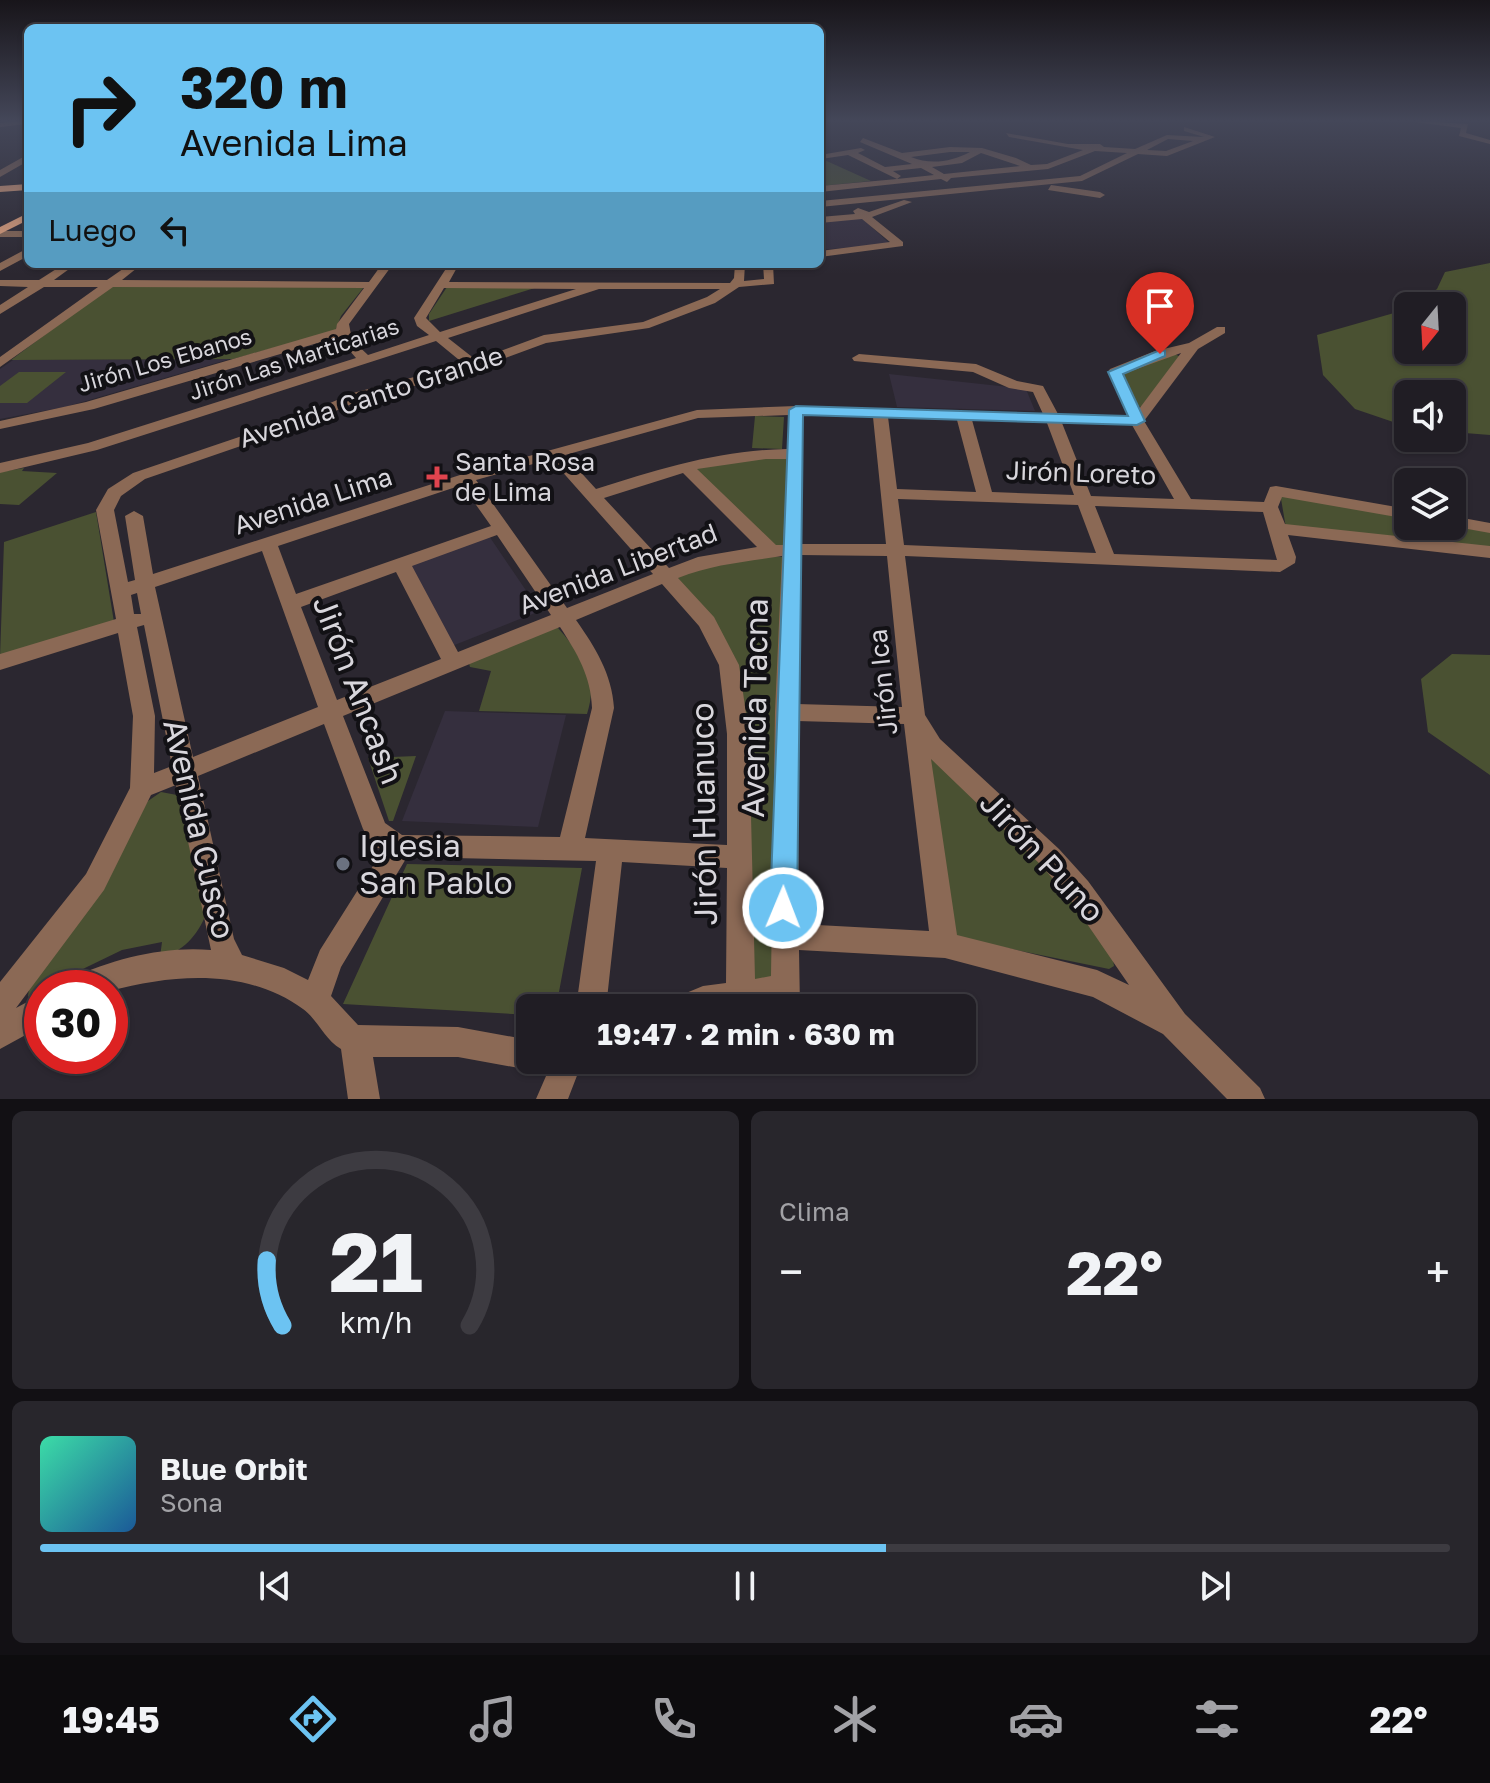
<!DOCTYPE html>
<html lang="es">
<meta charset="utf-8">
<style>
body{margin:0;font-family:"Golos Text",sans-serif;background:#28262c;color:#f1f3f6;height:100vh;display:flex;flex-direction:column;font-size:30px;white-space:nowrap}
*{box-sizing:border-box;margin:0}
p{font-size:26px;color:#a2a2a6}
.icon{flex:none;width:44px;height:44px;fill:none;stroke:currentColor;stroke-width:2;stroke-linecap:round;stroke-linejoin:round}
.map{position:relative;height:1099px;overflow:hidden}
.details{display:flex;flex-direction:column;gap:12px;padding:12px;background:#121014;flex:1}
.details>*{flex:none}
.hud{position:absolute;left:24px;top:24px;width:800px;height:244px;border-radius:12px;box-shadow:0 2px 6px #0004,0 0 0 2px #3d3b41;background:#6cc3f2;color:#111;overflow:hidden}
.needle{width:52px;rotate:198deg}
.fabs{position:absolute;left:1394px;top:292px;display:grid;gap:16px}
.fabs a{display:grid;place-items:center;width:72px;height:72px;border-radius:12px;background:#201d24;box-shadow:0 2px 6px #0004,0 0 0 2px #3d3b41;font-size:40px}
.speed{position:absolute;left:24px;top:970px;display:flex;gap:16px;font-size:40px;font-weight:700;text-align:center}
.speed>*{display:grid;place-content:center;width:104px;height:104px;border-radius:50%;background:#201d24;box-shadow:0 2px 6px #0004,0 0 0 2px #3d3b41;line-height:1}
.speed .limit{border:12px solid #d22;background:#fff;color:#111}
.pin{position:absolute;display:grid;place-items:center;width:68px;height:68px;color:#fff;margin:-82px -34px;border-radius:50% 50% 50% 0;rotate:-45deg;box-shadow:0 0 8px #0007}
.pin .icon{rotate:45deg}
.me{position:absolute;width:88px;margin:-44px;rotate:1deg;stroke-linejoin:round;filter:drop-shadow(0 0 6px #0008)}
.turn{display:flex;align-items:center;gap:28px;height:168px;padding:0 24px;font-size:36px}
.turn .icon{width:104px;height:104px;stroke-width:2.5}
.turn b{display:block;font-size:56px;line-height:68px}
.then{display:flex;align-items:center;height:76px;padding:0 24px;background:#0003;gap:16px;font-size:30px}
.big{font-size:60px;font-weight:700;line-height:1.1}
.details .widget{flex:1;display:flex;flex-direction:column;justify-content:center;gap:12px;min-width:0;padding:0 28px;border-radius:12px;background:#28262c}
.details .dial{align-items:center;gap:0}
.dial svg{height:208px;overflow:visible;fill:none;stroke:#3d3b41;stroke-width:7;stroke-linecap:round;text-anchor:middle}
.dial text{fill:#f1f3f6;stroke:none}
.song{display:flex;align-items:center;gap:24px}
.cover{width:96px;height:96px;border-radius:12px;background:linear-gradient(135deg,hsl(160 70% 55%),hsl(210 70% 35%))}
.played{height:8px;border-radius:4px;background:linear-gradient(90deg,#6cc3f2 60%,#3d3b41 60%)}
.keys{display:flex;justify-content:space-around;direction:ltr}
.heat{display:flex;justify-content:space-between;align-items:center;font-size:44px;direction:ltr}
.details .tiles{flex:1;display:grid;gap:12px;grid-template-columns:1fr 1fr}
.widget:last-child{grid-column:span 2}
.trip{position:absolute;left:516px;top:994px;width:460px;height:80px;border-radius:12px;background:#201d24;box-shadow:0 2px 6px #0004,0 0 0 2px #3d3b41;font-weight:700;line-height:80px;text-align:center}
.dock{display:flex;height:128px;justify-content:space-around;align-items:center;background:#0d0c0e;color:#a2a2a6}
.dock .icon{width:56px;height:56px}
.dock .selected{color:#6cc3f2}
.dock b{font-size:36px;color:#f1f3f6}
.map>svg:first-child{display:block}
.built{fill:#352f3e}
.green{fill:#4a5132}
.lines{fill:none;stroke-linecap:round;stroke-linejoin:round}
.minor{fill:#8b6955;fill-rule:evenodd}
.major{fill:#eda87f;fill-rule:evenodd}
.route{fill:#6cc3f2;stroke:#467f9d;stroke-width:2}
.health-dot{fill:#e0444e;stroke:#121115;stroke-width:3}
.worship-dot{fill:#6b7280;stroke:#121115;stroke-width:3}
.labels{text-anchor:middle;stroke-width:8;stroke-linejoin:round;paint-order:stroke}
.far-street-label{font-size:22px;fill:#d8d6dc;stroke:#121115}
.street-label{font-size:26px;fill:#d8d6dc;stroke:#121115}
.poi-label{font-size:26px;fill:#d8d6dc;stroke:#121115;text-anchor:start}
.near-street-label{font-size:32px;fill:#d8d6dc;stroke:#121115}
.near-poi-label{font-size:32px;fill:#d8d6dc;stroke:#121115;text-anchor:start}
</style>
<div class="map">
<svg width="1490" height="1099" viewBox="0 0 1490 1099">
<rect width="100%" height="100%" fill="#2b2730"/>
<!-- built -->
<path class="built" d="M 862,218 L 890,244 L 820,250 L 820,221 Z
M 230,359 L 65,407 L 0,419 L 0,369 L 13,360 Z
M 889,374 L 1026,389 L 1035,411 L 897,407 Z
M 489,536 L 540,611 L 452,646 L 405,564 Z
M 445,711 L 566,715 L 538,827 L 402,821 Z"/>
<!-- green -->
<path class="green" d="M 820,158 L 871,181 L 820,186 Z
M 1490,263 L 1490,435 L 1452,432 L 1452,394 L 1408,394 L 1405,426 L 1355,409 L 1323,375 L 1317,335 L 1408,309 L 1408,350 L 1452,350 L 1452,306 L 1412,306 L 1437,289 L 1445,272 Z
M 109,287 L 364,287 L 341,316 L 335,331 L 233,359 L 11,360 Z
M 447,287 L 538,287 L 429,321 L 429,314 Z
M 1170,352 L 1181,357 L 1142,407 L 1135,406 L 1120,375 Z
M 19,372 L 66,372 L 27,403 L 0,403 L 0,386 Z
M 755,416 L 784,417 L 782,449 L 752,448 Z
M 787,458 L 786,547 L 775,547 L 691,466 L 717,460 Z
M 24,468 L 22,471 L 57,473 L 19,505 L 0,504 L 0,472 Z
M 1280,493 L 1408,516 L 1408,526 L 1490,530 L 1490,548 L 1286,528 Z
M 96,512 L 114,622 L 0,657 L 4,542 Z
M 771,556 L 783,557 L 773,994 L 749,995 L 744,709 L 674,577 L 698,568 Z
M 554,623 C 579,653 600,674 587,714 L 479,711 L 491,671 L 470,667 L 468,660 Z
M 1452,654 L 1490,655 L 1490,775 L 1428,732 L 1421,679 Z
M 929,755 L 1046,864 L 1112,953 L 1114,966 L 1109,969 L 953,937 Z
M 416,756 L 393,821 L 389,821 L 368,758 Z
M 161,792 L 177,795 L 206,914 C 198,935 182,953 160,957 L 162,942 L 122,950 L 56,982 L 56,988 L 42,988 L 42,999 L 34,1002 L 28,996 L 30,982 L 148,801 Z
M 407,864 L 582,868 L 556,1008 L 530,1008 L 530,1015 L 343,1004 Z"/>
<g class="lines">
<!-- minor -->
<path class="minor" d="M 26,120 L 26,124 L 0,127 L 0,123 Z
M 1400,120 L 1468,124 L 1466,133 L 1490,140 L 1490,144 L 1459,136 L 1461,128 Z
M 1184,127 L 1215,137 L 1167,156 L 1138,154 L 1082,181 L 820,207 L 820,201 L 1080,176 L 1127,153 L 1095,151 L 1048,169 L 951,178 L 947,182 L 941,179 L 820,192 L 820,186 L 897,179 L 848,155 L 821,159 L 820,155 L 861,148 L 865,150 L 858,153 L 885,167 L 912,164 L 860,142 L 863,138 L 902,153 L 950,147 L 982,148 L 1016,158 L 1031,165 L 1047,164 L 1083,150 L 1009,137 L 1006,133 L 1068,144 L 1100,144 L 1104,147 L 1135,149 L 1167,135 L 1204,137 L 1184,131 ZM 1168,139 L 1193,141 L 1166,151 L 1147,150 ZM 950,152 L 970,152 C 951,162 930,165 911,157 ZM 981,153 L 1020,166 L 944,174 L 932,167 L 962,163 ZM 921,168 L 934,175 L 897,179 L 901,176 L 893,171 Z
M 25,156 L 28,156 L 28,161 L 0,177 L 0,170 Z
M 1051,185 L 1100,192 L 1105,195 L 1100,198 L 1048,190 Z
M 904,200 L 912,202 L 872,217 L 903,242 L 903,246 L 820,257 L 820,251 L 890,242 L 862,219 L 820,223 L 820,217 L 855,214 L 853,211 L 858,208 L 869,212 Z
M 0,231 L 28,231 L 28,237 L 0,237 Z
M 28,248 L 28,256 L 0,271 L 0,263 Z
M 64,264 L 76,264 L 54,280 L 107,280 L 130,264 L 142,264 L 122,280 L 369,282 L 382,264 L 393,264 L 349,324 L 352,340 L 368,355 L 429,335 L 417,326 L 414,318 L 449,264 L 459,264 L 449,282 L 730,283 L 734,278 L 735,264 L 745,264 L 744,281 L 764,279 L 763,264 L 773,264 L 774,284 L 739,287 L 715,303 L 649,328 L 546,343 L 465,373 L 363,399 L 308,423 L 145,479 L 121,496 L 114,510 L 128,582 L 135,580 L 125,516 L 134,511 L 143,516 L 153,574 L 460,475 L 697,410 L 796,406 L 1043,414 L 1033,392 L 1009,388 L 973,372 L 854,361 L 852,358 L 859,354 L 976,364 L 1017,381 L 1043,386 L 1058,414 L 1128,416 L 1108,372 L 1110,369 L 1155,351 L 1189,343 L 1217,327 L 1225,327 L 1225,333 L 1198,349 L 1144,421 L 1191,499 L 1264,502 L 1270,487 L 1276,486 L 1408,509 L 1408,519 L 1282,497 L 1278,507 L 1285,524 L 1490,546 L 1490,558 L 1288,535 L 1296,557 L 1295,563 L 1280,572 L 905,556 L 925,715 L 940,739 L 1059,849 L 1088,881 L 1185,1014 L 1260,1088 L 1265,1099 L 1227,1099 L 1163,1034 L 1093,997 L 945,958 L 799,950 L 800,1008 L 770,1008 L 770,1005 L 669,1008 L 674,998 L 703,986 L 726,983 L 727,868 L 622,862 L 606,1008 L 576,1008 L 596,861 L 407,857 L 341,967 L 331,996 L 358,1025 L 458,1027 L 530,1040 L 530,1060 L 543,1060 L 541,1066 L 530,1070 L 458,1057 L 373,1057 L 380,1099 L 348,1099 L 341,1049 C 324,1039 318,1020 303,1009 C 246,968 174,974 110,991 L 110,988 L 66,988 L 70,978 C 115,959 162,946 211,950 L 176,785 L 151,795 L 104,890 L 16,1008 L 42,994 L 42,1026 L 0,1049 L 0,982 L 86,874 L 130,788 L 133,716 L 118,633 L 0,670 L 0,654 L 116,619 L 96,510 L 108,489 L 133,473 L 298,417 L 353,393 L 464,364 L 436,341 L 97,450 L 0,473 L 0,463 L 88,443 L 356,358 L 338,337 L 94,409 L 0,429 L 0,421 L 86,402 L 336,329 L 337,324 L 364,288 L 113,287 L 0,367 L 0,357 L 98,287 L 44,287 L 0,314 L 0,305 L 28,287 L 0,286 L 0,280 L 39,280 ZM 444,288 L 576,289 L 440,332 L 426,318 ZM 599,289 L 720,289 L 707,297 L 643,322 L 544,335 L 476,360 L 448,338 ZM 1181,353 L 1139,409 L 1123,374 ZM 789,415 L 787,449 C 720,450 659,469 596,489 L 565,455 L 698,418 ZM 803,415 L 873,417 L 886,544 L 801,544 ZM 888,417 L 957,420 L 976,492 L 897,489 ZM 972,420 L 1047,423 L 1074,495 L 992,492 ZM 1062,423 L 1132,425 L 1174,499 L 1091,496 ZM 551,459 L 653,574 L 567,608 L 476,480 ZM 766,459 L 787,459 L 783,545 L 776,545 L 697,469 ZM 683,473 L 757,547 L 698,557 L 669,568 L 604,498 ZM 462,485 L 491,526 L 296,594 L 278,546 ZM 898,499 L 1078,505 L 1096,553 L 904,545 ZM 1095,506 L 1263,512 L 1277,560 L 1114,554 ZM 497,535 L 551,615 L 458,652 L 412,566 ZM 262,551 L 318,707 L 193,757 L 155,587 ZM 800,555 L 887,556 L 902,707 L 797,704 ZM 782,556 L 775,712 L 771,976 L 755,979 L 749,734 L 739,665 L 714,617 L 678,578 C 713,564 746,562 782,556 ZM 396,572 L 441,659 L 337,700 L 301,607 ZM 662,584 L 699,626 L 719,665 L 727,734 L 727,845 L 585,838 L 614,708 C 612,674 595,647 576,620 ZM 137,593 L 141,614 L 134,614 L 131,595 ZM 144,625 L 172,766 L 154,773 L 155,716 L 137,627 ZM 560,627 C 577,653 591,676 592,708 L 560,837 L 402,835 L 385,823 L 343,716 ZM 797,721 L 904,724 L 929,931 L 799,924 ZM 324,724 L 363,829 L 374,846 L 383,850 L 320,950 L 308,980 L 284,968 L 242,955 L 234,939 L 198,776 ZM 931,759 L 1041,865 L 1070,899 L 1129,985 L 1097,970 L 957,935 Z
M 1452,516 L 1490,523 L 1490,533 L 1451,526 Z
M 553,1060 L 583,1060 L 568,1099 L 536,1099 Z"/>
<!-- major -->
<path class="major" d="M 28,184 L 28,190 L 0,192 L 0,186 Z
M 28,213 L 28,220 L 0,234 L 0,227 Z"/>
</g>
<!-- sky -->
<linearGradient id="sky" x2="0" y2="1"><stop stop-color="#18151a"/><stop offset="0.44" stop-color="#444759"/><stop offset="1" stop-color="#444759" stop-opacity="0"/></linearGradient>
<rect width="1490" height="274" fill="url(#sky)"/>
<!-- route -->
<path class="route" d="M 1160,350 L 1165,351 L 1165,356 L 1123,374 L 1145,421 L 1137,425 L 803,415 L 797,908 L 793,917 L 783,921 L 774,917 L 770,908 L 789,410 L 796,406 L 1128,416 L 1108,372 Z"/>
<!-- markers -->
<path class="health-dot" d="M433 465h8v8h8v8h-8v8h-8v-8h-8v-8h8z"/>
<circle class="worship-dot" cx="343" cy="864" r="8"/>
<g class="labels">
<!-- far-street labels -->
<g class="far-street-label">
<text transform="translate(294 359) rotate(-18)" y="8">Jirón Las Marticarias</text>
<text transform="translate(165 360) rotate(-16)" y="8">Jirón Los Ebanos</text>
</g>
<!-- street labels -->
<g class="street-label">
<text transform="translate(371 397) rotate(-18)" y="9">Avenida Canto Grande</text>
<text transform="translate(1081 473) rotate(2)" y="9">Jirón Loreto</text>
<text transform="translate(313 501) rotate(-18)" y="9">Avenida Lima</text>
<text transform="translate(618 569) rotate(-21)" y="9">Avenida Libertad</text>
<text transform="translate(883 682) rotate(-96)" y="9">Jirón Ica</text>
</g>
<!-- poi labels -->
<g class="poi-label">
<text x="455" y="471">Santa Rosa<tspan x="455" dy="30">de Lima</tspan></text>
</g>
<!-- near-street labels -->
<g class="near-street-label">
<text transform="translate(358 690) rotate(69)" y="11">Jirón Ancash</text>
<text transform="translate(755 708) rotate(-89)" y="11">Avenida Tacna</text>
<text transform="translate(704 814) rotate(-91)" y="11">Jirón Huanuco</text>
<text transform="translate(199 829) rotate(77)" y="11">Avenida Cusco</text>
<text transform="translate(1042 857) rotate(47)" y="11">Jirón Puno</text>
</g>
<!-- near-poi labels -->
<g class="near-poi-label">
<text x="359" y="857">Iglesia<tspan x="359" dy="37">San Pablo</tspan></text>
</g>
</g>
</svg>
<div class="fabs">
<a><svg class="needle" viewBox="-14 -14 28 28"><path d="M0-13l5 13h-10z" fill="#e53935"/><path d="M0 13l5-13h-10z" fill="#a2a2a6"/></svg></a>
<a><svg class="icon" aria-label="sound" viewBox="0 0 24 24"><path d="M4 9h4l5-4v14l-5-4H4zM17 9q2 3 0 6"/></svg></a>
<a><svg class="icon" aria-label="layers" viewBox="0 0 24 24"><path d="M12 4l9 5-9 5-9-5zM3 14l9 5 9-5"/></svg></a>
</div>
<div class="speed"><div class="limit">30</div></div>
<div class="pin" style="left:1160px;top:354px;background:#d93025"><svg class="icon" aria-label="arrive" viewBox="0 0 24 24"><path d="M6 21V4h12l-3 4 3 4H6"/></svg></div>
<svg class="me" style="left:783px;top:908px" viewBox="-20 -20 40 40"><circle r="17" fill="#6cc3f2" stroke="#fff" stroke-width="3"/><path d="M0-11L8 9 0 5-8 9z" fill="#fff"/></svg>
<div class="trip">19:47 · 2 min · 630 m</div>
<div class="hud">
<div class="turn"><svg class="icon" aria-label="right" viewBox="0 0 24 24"><path d="M7 20v-9h11M14 6l5 5-5 5"/></svg><div><b>320 m</b>Avenida Lima</div></div>
<div class="then">Luego<svg class="icon" aria-label="left" viewBox="0 0 24 24"><path d="M17 20v-9H6M10 6l-5 5 5 5"/></svg></div>
</div>
</div>
<section class="details">
<div class="tiles">
<div class="widget dial"><svg viewBox="0 0 100 80">
<path d="M14 69A42 42 0 1 1 86 69"/>
<path d="M14 69A42 42 0 0 1 8 44" stroke="#6cc3f2"/>
<text x="50" y="56" font-size="32" font-weight="700">21</text>
<text x="50" y="72" font-size="11">km/h</text>
</svg></div>
<div class="widget"><p>Clima</p>
<div class="heat"><a>−</a><b class="big">22°</b><a>+</a></div>
</div>
<div class="widget">
<div class="song"><i class="cover"></i><div><b>Blue Orbit</b><p>Sona</p></div></div>
<div class="played"></div>
<div class="keys"><svg class="icon" aria-label="previous" viewBox="0 0 24 24"><path d="M18 5L8 12l10 7zM5 5v14"/></svg><svg class="icon" aria-label="pause" viewBox="0 0 24 24"><path d="M8 5v14M16 5v14"/></svg><svg class="icon" aria-label="next" viewBox="0 0 24 24"><path d="M6 5l10 7-10 7zM19 5v14"/></svg></div>
</div>
</div>
</section>
<nav class="dock">
<b>19:45</b>
<svg class="icon selected" aria-label="directions" viewBox="0 0 24 24"><path d="M12 3l9 9-9 9-9-9zM9 14v-3h6M13 9l2 2-2 2"/></svg>
<svg class="icon" aria-label="music" viewBox="0 0 24 24"><path d="M9 18V5l10-2v13"/><circle cx="6" cy="18" r="3"/><circle cx="16" cy="16" r="3"/></svg>
<svg class="icon" aria-label="phone" viewBox="0 0 24 24"><path d="M5 4h4l2 5-3 2q2 4 5 5l2-3 5 2v4C11 20 4 13 5 4z"/></svg>
<svg class="icon" aria-label="climate" viewBox="0 0 24 24"><path d="M12 3v18M4 7l16 10M4 17L20 7"/></svg>
<svg class="icon" aria-label="car" viewBox="0 0 24 24"><path d="M5 17H2v-5l4-1 3-4h7l3 4 3 1v5h-3M9 17h6M6 11h13"/><circle cx="7" cy="17" r="2"/><circle cx="17" cy="17" r="2"/></svg>
<svg class="icon" aria-label="filters" viewBox="0 0 24 24"><path d="M4 7h16M4 17h16"/><circle cx="9" cy="7" r="2"/><circle cx="15" cy="17" r="2"/></svg>
<b>22°</b>
</nav>
